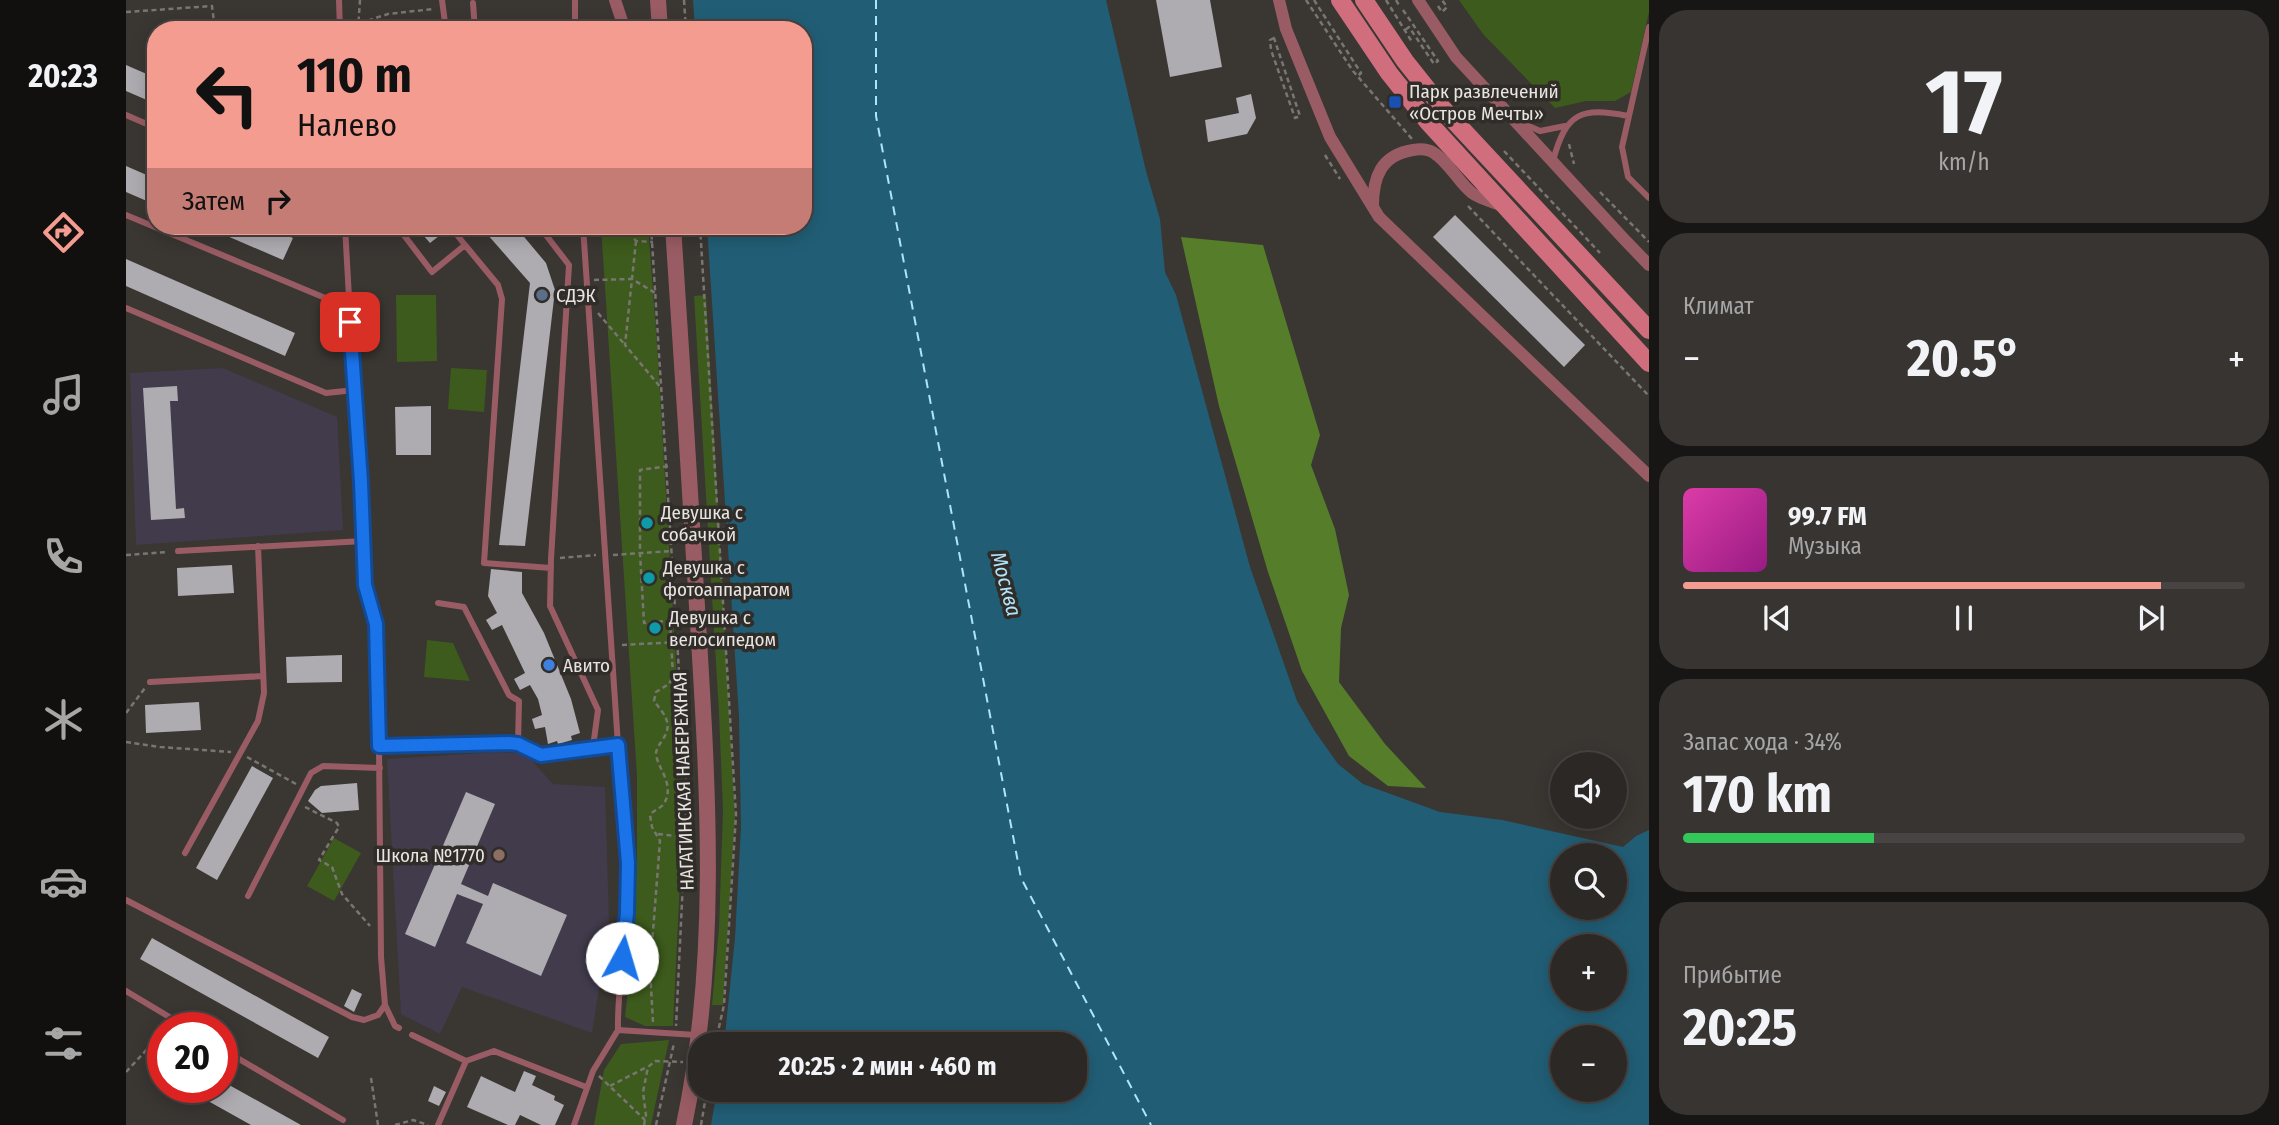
<!DOCTYPE html>
<html lang="ru">
<meta charset="utf-8">
<style>
body{margin:0;font-family:"Fira Sans Condensed",sans-serif;background:#383432;color:#f1f3f6;height:100vh;display:flex;flex-direction:column;font-size:26px;white-space:nowrap}
*{box-sizing:border-box;margin:0}
p{font-size:23px;color:#a6a6a7}
.icon{flex:none;width:38px;height:38px;fill:none;stroke:currentColor;stroke-width:2;stroke-linecap:round;stroke-linejoin:round}
.map{position:relative;flex:1;overflow:hidden}
.side{display:flex;flex-direction:column;gap:10px;padding:10px;background:#181615;width:630px}
.side>*{flex:none}
.banner{position:absolute;left:21px;top:21px;width:665px;height:214px;border-radius:28px;box-shadow:0 4px 18px #0003,0 0 0 2px #484443;background:#f59c91;color:#111;overflow:hidden}
.buttons{position:absolute;left:1424px;top:752px;display:grid;gap:14px}
.buttons a{display:grid;place-items:center;width:77px;height:77px;border-radius:50%;background:#2c2826;box-shadow:0 4px 18px #0003,0 0 0 2px #484443;font-size:35px}
.speed{position:absolute;left:21px;top:1012px;display:flex;gap:14px;font-size:35px;font-weight:700;text-align:center}
.speed>*{display:grid;place-content:center;width:91px;height:91px;border-radius:50%;background:#2c2826;box-shadow:0 4px 18px #0003,0 0 0 2px #484443;line-height:1}
.speed .limit{border:10px solid #d22;background:#fff;color:#111}
.pin{position:absolute;display:grid;place-items:center;width:60px;height:60px;color:#fff;margin:-30px;border-radius:14px;box-shadow:0 4px 10px #0006}
.me{position:absolute;width:77px;margin:-38px;rotate:6deg;stroke-linejoin:round;filter:drop-shadow(0 0 5px #0008)}
.turn{display:flex;align-items:center;gap:24px;height:147px;padding:0 35px;font-size:32px}
.turn .icon{width:91px;height:91px;stroke-width:2.5}
.turn b{display:block;font-size:49px;line-height:60px}
.then{display:flex;align-items:center;height:66px;padding:0 35px;background:#0003;gap:14px;font-size:26px}
.big{font-size:52px;font-weight:700;line-height:1.1}
.side .widget{flex:1;display:flex;flex-direction:column;justify-content:center;gap:10px;min-width:0;padding:0 24px;border-radius:28px;background:#383432}
.side .dial{align-items:center;gap:0}
.dial b{font-size:91px;line-height:1}
.song{display:flex;align-items:center;gap:21px}
.cover{width:84px;height:84px;border-radius:10px;background:linear-gradient(135deg,hsl(320 70% 55%),hsl(310 70% 35%))}
.played{height:7px;border-radius:4px;background:linear-gradient(90deg,#f59c91 85%,#484443 85%)}
.keys{display:flex;justify-content:space-around;direction:ltr}
.heat{display:flex;justify-content:space-between;align-items:center;font-size:38px;direction:ltr}
.charge{height:10px;border-radius:5px;background:linear-gradient(90deg,#34c759 34%,#484443 0)}
.trip{position:absolute;left:562px;top:1032px;width:399px;height:70px;border-radius:28px;background:#2c2826;box-shadow:0 4px 18px #0003,0 0 0 2px #484443;font-weight:700;line-height:70px;text-align:center}
main{display:flex;flex:1;min-height:0}
.dock{display:flex;flex-direction:column;width:126px;justify-content:space-around;align-items:center;background:#12100f;color:#a6a6a7}
.dock .icon{width:49px;height:49px}
.dock .on{color:#f59c91}
.dock b{font-size:32px;color:#f1f3f6}
.map>svg:first-child{display:block}
.education{fill:#413b4c}
.green{fill:#3d5b1c}
.forest{fill:#557d2a}
.water{fill:#215e76;fill-rule:evenodd}
.lines{fill:none;stroke-linecap:round;stroke-linejoin:round}
.ferry{stroke:#b1e3fa;stroke-width:2;stroke-dasharray:9 7;stroke-linecap:butt}
.building{fill:#aeabb1}
.path{stroke:#797672;stroke-width:2.5;stroke-dasharray:5 3.5;stroke-linecap:butt}
.service{stroke:#9a5c64;stroke-width:6}
.minor{stroke:#9a5c64;stroke-width:12}
.tertiary{stroke:#9a5c64;stroke-width:16}
.secondary{stroke:#d06e7d;stroke-width:18}
.route-casing{stroke:#114b97;stroke-width:18}
.route{stroke:#1a73e8;stroke-width:12}
.transit-dot{fill:#1a4fb4;stroke:#302c28;stroke-width:2.5}
.service-dot{fill:#5c6f8a;stroke:#302c28;stroke-width:2.5}
.culture-dot{fill:#0f9aa8;stroke:#302c28;stroke-width:2.5}
.shop-dot{fill:#3f7fe0;stroke:#302c28;stroke-width:2.5}
.education-dot{fill:#8d6e63;stroke:#302c28;stroke-width:2.5}
.labels{text-anchor:middle;stroke-width:7;stroke-linejoin:round;paint-order:stroke}
.poi-label{font-size:19px;fill:#e7e4e2;stroke:#302c28;text-anchor:start}
.street-label{font-size:19px;fill:#e7e4e2;stroke:#302c28}
.water-label{font-size:21px;font-style:italic;fill:#b1e3fa;stroke:#302c28}
</style>
<main>
<nav class="dock">
<b>20:23</b>
<svg class="icon on" aria-label="directions" viewBox="0 0 24 24"><path d="M12 3l9 9-9 9-9-9zM9 14v-3h6M13 9l2 2-2 2"/></svg>
<svg class="icon" aria-label="music" viewBox="0 0 24 24"><path d="M9 18V5l10-2v13"/><circle cx="6" cy="18" r="3"/><circle cx="16" cy="16" r="3"/></svg>
<svg class="icon" aria-label="phone" viewBox="0 0 24 24"><path d="M5 4h4l2 5-3 2q2 4 5 5l2-3 5 2v4C11 20 4 13 5 4z"/></svg>
<svg class="icon" aria-label="climate" viewBox="0 0 24 24"><path d="M12 3v18M4 7l16 10M4 17L20 7"/></svg>
<svg class="icon" aria-label="car" viewBox="0 0 24 24"><path d="M5 17H2v-5l4-1 3-4h7l3 4 3 1v5h-3M9 17h6M6 11h13"/><circle cx="7" cy="17" r="2"/><circle cx="17" cy="17" r="2"/></svg>
<svg class="icon" aria-label="filters" viewBox="0 0 24 24"><path d="M4 7h16M4 17h16"/><circle cx="9" cy="7" r="2"/><circle cx="15" cy="17" r="2"/></svg>
</nav>
<div class="map">
<svg width="1523" height="1125" viewBox="0 0 1523 1125">
<rect width="100%" height="100%" fill="#3a3632"/>
<!-- education -->
<path class="education" d="M 97,368 L 211,417 L 217,530 L 10,545 L 4,373 Z
M 371,752 L 400,754 L 427,784 L 479,787 L 483,923 L 466,1033 L 336,987 L 314,1034 L 275,1014 L 261,759 Z"/>
<!-- green -->
<path class="green" d="M 1333,0 L 1523,0 L 1523,12 L 1505,92 L 1489,101 L 1460,101 L 1429,108 L 1357,34 Z
M 475,226 L 522,226 L 531,344 L 558,797 L 547,1026 L 519,1026 L 499,1017 L 507,943 L 511,858 L 511,776 Z
M 270,295 L 310,295 L 311,361 L 271,362 Z
M 580,295 L 609,817 L 597,1005 L 586,1005 L 593,928 L 597,811 L 593,713 L 568,296 Z
M 325,368 L 361,370 L 358,412 L 322,409 Z
M 301,640 L 327,643 L 344,681 L 298,677 Z
M 208,838 L 235,853 L 208,901 L 181,886 Z
M 543,1040 L 525,1125 L 468,1125 L 478,1070 L 495,1044 Z"/>
<!-- forest -->
<path class="forest" d="M 1055,237 L 1137,245 L 1194,435 L 1185,465 L 1209,529 L 1223,595 L 1215,628 L 1213,682 L 1259,744 L 1300,788 L 1262,786 L 1223,756 L 1176,671 L 1142,572 L 1093,406 Z"/>
<!-- water -->
<path class="water" d="M 567,0 L 980,0 L 1020,171 L 1034,219 L 1039,272 L 1050,295 L 1124,567 L 1171,701 L 1188,730 L 1212,764 L 1237,784 L 1314,812 L 1376,820 L 1497,847 L 1510,836 L 1523,830 L 1523,1125 L 585,1125 L 591,1090 L 948,1090 L 948,1045 L 598,1045 L 609,938 L 615,827 L 613,717 L 581,226 L 677,226 L 677,30 L 569,30 ZM 1437,856 L 1489,856 L 1489,908 L 1437,908 ZM 1437,947 L 1489,947 L 1489,999 L 1437,999 ZM 1437,1038 L 1489,1038 L 1489,1090 L 1437,1090 Z"/>
<g class="lines">
<!-- ferry -->
<path class="ferry" d="M 750,0 L 750,116 L 895,878 L 1025,1125"/>
</g>
<!-- building -->
<path class="building" d="M 1030,0 L 1084,0 L 1096,67 L 1044,77 Z
M 0,65 L 30,78 L 30,104 L 0,91 Z
M 1125,94 L 1130,118 L 1121,134 L 1082,142 L 1079,120 L 1113,113 L 1110,98 Z
M 0,166 L 30,179 L 30,205 L 0,192 Z
M 1329,215 L 1459,345 L 1438,367 L 1307,237 Z
M 78,226 L 139,226 L 167,238 L 157,260 Z
M 289,226 L 305,226 L 313,236 L 304,243 Z
M 354,226 L 389,226 L 420,263 L 429,290 L 399,546 L 373,545 L 404,283 Z
M 0,259 L 169,333 L 159,356 L 0,286 Z
M 51,386 L 52,401 L 44,401 L 50,509 L 58,508 L 59,518 L 25,520 L 17,388 Z
M 305,406 L 305,455 L 270,455 L 269,407 Z
M 106,565 L 108,593 L 52,596 L 51,568 Z
M 365,569 L 396,572 L 396,593 L 418,633 L 445,699 L 454,733 L 445,736 L 446,740 L 432,744 L 431,741 L 422,744 L 419,727 L 409,729 L 406,719 L 416,715 L 412,699 L 404,685 L 394,690 L 388,679 L 399,673 L 376,625 L 366,630 L 360,620 L 371,613 L 362,596 Z
M 216,655 L 216,682 L 161,683 L 160,657 Z
M 73,702 L 75,730 L 20,733 L 19,705 Z
M 126,766 L 147,778 L 91,880 L 70,868 Z
M 231,783 L 233,810 L 196,813 L 182,801 L 189,790 L 195,786 Z
M 340,792 L 369,804 L 335,884 L 362,896 L 367,883 L 441,915 L 415,976 L 340,943 L 357,904 L 331,894 L 309,947 L 279,934 Z
M 26,938 L 203,1037 L 192,1058 L 14,959 Z
M 226,989 L 236,994 L 228,1012 L 218,1006 Z
M 37,1048 L 37,1076 L 25,1069 Z
M 398,1071 L 410,1076 L 406,1085 L 429,1096 L 428,1100 L 438,1105 L 429,1125 L 415,1125 L 394,1115 L 389,1125 L 382,1125 L 341,1107 L 355,1076 L 389,1092 Z
M 96,1081 L 175,1125 L 125,1125 L 57,1087 L 96,1087 Z
M 308,1086 L 320,1092 L 313,1106 L 302,1101 Z"/>
<g class="lines">
<!-- path -->
<path class="path" d="M 558,0 L 560,30
M 1180,0 L 1227,71 L 1286,139
M 1188,0 L 1235,73 L 1232,76
M 1260,0 L 1286,42
M 1270,0 L 1273,5
M 1312,6 L 1316,12 L 1321,7 L 1316,0
M 1277,10 L 1312,61 L 1308,64 L 1283,27 L 1279,30
M 0,12 L 86,6 L 89,30
M 234,23 L 262,14 L 307,9
M 232,30 L 234,0
M 1148,38 L 1144,40 L 1145,50 L 1169,118 L 1174,116 L 1148,38 L 1152,37
M 1443,144 L 1448,164
M 1378,151 L 1474,253
M 1199,155 L 1214,179
M 1474,192 L 1523,242
M 1342,206 L 1523,396
M 497,226 L 510,241 L 527,242
M 525,226 L 561,799 L 550,1026
M 574,226 L 610,815 L 598,1005 L 589,1045
M 510,241 L 499,345 L 536,389
M 468,280 L 506,279 L 531,294
M 472,313 L 499,345
M 542,466 L 514,470 L 514,553 L 518,623 L 550,620
M 0,555 L 42,552
M 487,555 L 546,551
M 434,558 L 470,555
M 496,645 L 552,642
M 0,713 L 19,688
M 0,742 L 34,747 L 105,752
M 121,757 L 170,784
M 179,807 L 211,823 L 213,827 L 193,860 L 206,867 L 216,894 L 244,926
M 532,834 L 559,837
M 527,1022 L 524,970 L 534,841 L 526,827 L 524,815 C 528,810 533,809 537,805 C 551,785 530,767 530,753 C 531,747 534,744 537,739 C 548,723 537,713 528,701 L 530,692 L 543,684 L 547,676 L 544,620
M 0,1072 L 37,1032
M 473,1076 L 519,1120
M 245,1078 L 252,1125
M 484,1086 L 521,1067
M 269,1125 L 287,1120 L 302,1125
M 518,1125 L 520,1115 L 517,1092 L 522,1067 L 529,1061 L 557,1062
M 530,1125 L 548,1043
M 575,1125 L 581,1090"/>
<!-- service -->
<path class="service" d="M 213,0 L 214,30
M 316,0 L 320,30
M 347,3 L 349,30
M 1523,27 L 1496,147 L 1502,177 L 1523,198
M 449,30 L 449,0
M 0,115 L 30,128
M 1396,123 L 1414,131 L 1439,126
M 1427,161 C 1440,112 1455,107 1502,116
M 0,215 L 204,300 L 222,300
M 219,226 L 239,585 L 250,624 L 253,746 L 383,742 L 392,744 L 415,755 L 467,747 L 472,710 L 424,606 L 425,559 L 443,265 L 413,226
M 271,226 L 306,272 L 339,245 L 372,285 L 376,299 L 358,563 L 425,568
M 324,226 L 339,245
M 457,226 L 492,745 L 467,747
M 0,308 L 200,393 L 229,390
M 52,551 L 238,541
M 312,603 L 338,607 L 383,695 L 393,701 L 392,744
M 24,682 L 137,676
M 492,745 C 497,800 504,856 501,912 C 499,952 491,990 492,1030
M 59,853 L 132,721 L 138,693 L 132,546
M 122,896 L 185,773 L 197,766 L 254,768
M 0,900 L 226,1017 L 238,1020 L 252,1015 L 259,1005 L 255,957 L 253,746
M 479,979 L 494,980
M 0,991 L 60,1027
M 259,1005 L 269,1026 L 273,1028
M 286,1035 L 340,1061
M 96,1049 L 217,1120
M 312,1125 L 340,1061 L 368,1051 L 460,1087
M 448,1125 L 467,1071 L 492,1030 L 570,1035"/>
<!-- minor -->
<path class="minor" d="M 489,0 L 499,30
M 1153,0 L 1160,29 L 1204,137 L 1253,217 L 1523,476
M 1292,0 L 1330,57 L 1497,238 L 1523,265
M 1247,206 C 1247,177 1255,155 1287,150 C 1293,149 1302,149 1308,153 C 1323,162 1332,182 1346,193 C 1354,199 1367,202 1377,206"/>
<!-- tertiary -->
<path class="tertiary" d="M 532,0 L 534,30
M 547,226 C 556,358 564,491 572,623 C 582,790 593,960 558,1125"/>
<!-- secondary -->
<path class="secondary" d="M 1214,0 L 1263,73 L 1302,122 L 1523,363
M 1238,0 L 1279,61 L 1318,110 L 1523,330"/>
</g>
<g class="lines">
<!-- route casing -->
<g class="route-casing">
<path id="route" d="M 224,322 L 235,482 L 239,585 L 250,624 L 253,746 L 383,743 L 392,744 L 415,755 L 492,745 L 502,863 L 501,913 L 496,958"/>
</g>
<!-- route -->
<use href="#route" class="route"/>
</g>
<!-- markers -->
<rect class="transit-dot" x="1262" y="95" width="14" height="14" rx="3.5"/>
<circle class="service-dot" cx="416" cy="295" r="7"/>
<g class="culture-dot">
<circle cx="521" cy="523" r="7"/>
<circle cx="523" cy="578" r="7"/>
<circle cx="529" cy="628" r="7"/>
</g>
<circle class="shop-dot" cx="423" cy="665" r="7"/>
<circle class="education-dot" cx="373" cy="855" r="7"/>
<g class="labels">
<!-- poi labels -->
<g class="poi-label">
<text x="1283" y="98">Парк развлечений<tspan x="1283" dy="22">«Остров Мечты»</tspan></text>
<text x="430" y="302">СДЭК</text>
<text x="535" y="519">Девушка с<tspan x="535" dy="22">собачкой</tspan></text>
<text x="537" y="574">Девушка с<tspan x="537" dy="22">фотоаппаратом</tspan></text>
<text x="543" y="624">Девушка с<tspan x="543" dy="22">велосипедом</tspan></text>
<text x="437" y="672">Авито</text>
<text x="359" y="862" text-anchor="end">Школа №1770</text>
</g>
<!-- street labels -->
<g class="street-label">
<text transform="translate(557 781) rotate(-92)" y="7">НАГАТИНСКАЯ НАБЕРЕЖНАЯ</text>
</g>
<!-- water labels -->
<g class="water-label">
<text transform="translate(880 584) rotate(75)" y="7">Москва</text>
</g>
</g>
</svg>
<div class="buttons">
<a><svg class="icon" aria-label="sound" viewBox="0 0 24 24"><path d="M4 9h4l5-4v14l-5-4H4zM17 9q2 3 0 6"/></svg></a>
<a><svg class="icon" aria-label="search" viewBox="0 0 24 24"><circle cx="10" cy="10" r="6"/><path d="M15 15l6 6"/></svg></a>
<a>+</a>
<a>−</a>
</div>
<div class="speed"><div class="limit">20</div></div>
<div class="pin" style="left:224px;top:322px;background:#d93025"><svg class="icon" aria-label="arrive" viewBox="0 0 24 24"><path d="M6 21V4h12l-3 4 3 4H6"/></svg></div>
<svg class="me" style="left:496px;top:958px" viewBox="-20 -20 40 40"><circle r="19" fill="#fff"/><path d="M0-13L10 11 0 6-10 11z" fill="#1a73e8"/></svg>
<div class="trip">20:25 · 2 мин · 460 m</div>
<div class="banner">
<div class="turn"><svg class="icon" aria-label="left" viewBox="0 0 24 24"><path d="M17 20v-9H6M10 6l-5 5 5 5"/></svg><div><b>110 m</b>Налево</div></div>
<div class="then">Затем<svg class="icon" aria-label="right" viewBox="0 0 24 24"><path d="M7 20v-9h11M14 6l5 5-5 5"/></svg></div>
</div>
</div>
<section class="side">
<div class="widget dial"><b>17</b><p>km/h</p></div>
<div class="widget"><p>Климат</p>
<div class="heat"><a>−</a><b class="big">20.5°</b><a>+</a></div>
</div>
<div class="widget">
<div class="song"><i class="cover"></i><div><b>99.7 FM</b><p>Музыка</p></div></div>
<div class="played"></div>
<div class="keys"><svg class="icon" aria-label="previous" viewBox="0 0 24 24"><path d="M18 5L8 12l10 7zM5 5v14"/></svg><svg class="icon" aria-label="pause" viewBox="0 0 24 24"><path d="M8 5v14M16 5v14"/></svg><svg class="icon" aria-label="next" viewBox="0 0 24 24"><path d="M6 5l10 7-10 7zM19 5v14"/></svg></div>
</div>
<div class="widget"><p>Запас хода · 34%</p><b class="big">170 km</b><div class="charge"></div></div>
<div class="widget"><p>Прибытие</p><b class="big">20:25</b></div>
</section>
</main>
